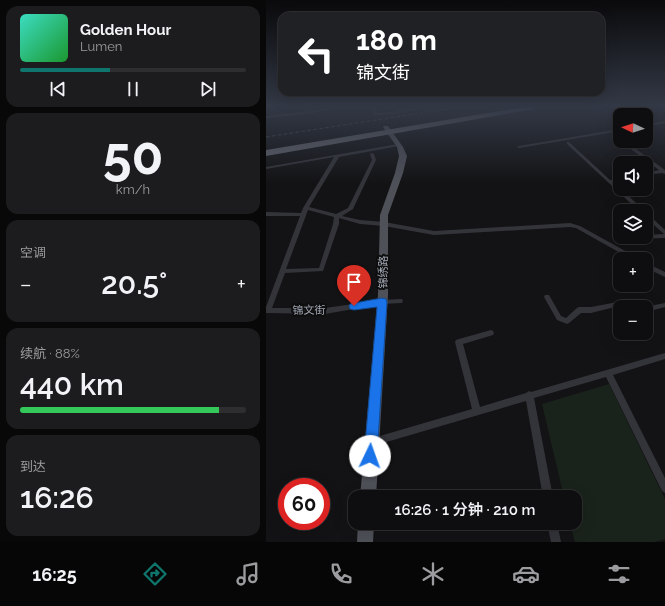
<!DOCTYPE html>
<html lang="zh">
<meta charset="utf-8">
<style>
body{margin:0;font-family:Raleway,"Noto Sans SC",sans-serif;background:#1c1c1e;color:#f1f3f6;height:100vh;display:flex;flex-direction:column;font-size:15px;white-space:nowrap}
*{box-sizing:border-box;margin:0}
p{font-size:13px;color:#9b9c9f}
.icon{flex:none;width:22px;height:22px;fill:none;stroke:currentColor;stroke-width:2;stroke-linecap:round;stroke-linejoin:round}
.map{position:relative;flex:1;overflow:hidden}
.panel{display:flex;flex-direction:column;gap:6px;padding:6px;background:#080809;width:266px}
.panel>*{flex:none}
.hud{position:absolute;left:12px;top:12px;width:327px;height:84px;border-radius:12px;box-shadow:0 4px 16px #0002,0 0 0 1px #2e2e30;background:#202124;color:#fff;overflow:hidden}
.needle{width:26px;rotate:274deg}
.fabs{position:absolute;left:347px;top:108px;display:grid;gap:8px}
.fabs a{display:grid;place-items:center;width:40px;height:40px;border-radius:8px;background:#0e0e10;box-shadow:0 4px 16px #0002,0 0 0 1px #2e2e30;font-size:20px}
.speed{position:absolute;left:12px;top:478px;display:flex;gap:8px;font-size:20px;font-weight:700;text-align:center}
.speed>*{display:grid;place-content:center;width:52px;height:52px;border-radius:50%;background:#0e0e10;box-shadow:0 4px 16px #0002,0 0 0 1px #2e2e30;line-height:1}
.speed .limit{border:6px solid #d22;background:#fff;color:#111}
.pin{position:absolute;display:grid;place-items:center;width:34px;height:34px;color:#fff;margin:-41px -17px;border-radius:50% 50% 50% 0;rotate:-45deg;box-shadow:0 0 4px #0007}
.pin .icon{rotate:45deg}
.me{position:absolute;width:44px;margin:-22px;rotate:3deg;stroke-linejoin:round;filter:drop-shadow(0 0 3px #0008)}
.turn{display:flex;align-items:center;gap:14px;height:84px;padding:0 12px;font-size:18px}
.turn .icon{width:52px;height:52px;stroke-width:2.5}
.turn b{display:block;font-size:28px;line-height:34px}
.big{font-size:30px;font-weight:600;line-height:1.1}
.panel .card{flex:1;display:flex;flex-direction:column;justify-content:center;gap:6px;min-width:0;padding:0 14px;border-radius:12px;background:#1c1c1e}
.panel .dial{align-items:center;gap:0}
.dial b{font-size:52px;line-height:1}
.song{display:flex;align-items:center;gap:12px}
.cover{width:48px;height:48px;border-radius:6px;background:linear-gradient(135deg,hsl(170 70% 55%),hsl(130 70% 35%))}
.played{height:4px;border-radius:2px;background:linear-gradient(90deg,#0f766e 40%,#2e2e30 40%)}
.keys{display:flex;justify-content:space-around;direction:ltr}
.heat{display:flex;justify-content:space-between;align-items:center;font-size:22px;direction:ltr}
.charge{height:6px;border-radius:3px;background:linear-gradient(90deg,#34c759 88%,#2e2e30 0)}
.trip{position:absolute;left:82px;top:490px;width:234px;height:40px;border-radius:12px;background:#0e0e10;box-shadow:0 4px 16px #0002,0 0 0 1px #2e2e30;font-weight:600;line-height:40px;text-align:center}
.tabs{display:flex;height:64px;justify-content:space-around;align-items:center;background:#060606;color:#9b9c9f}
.tabs .icon{width:28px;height:28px}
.tabs .selected{color:#0f766e}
.tabs b{font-size:18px;color:#f1f3f6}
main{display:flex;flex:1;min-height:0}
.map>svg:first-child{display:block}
.green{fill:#1a231b}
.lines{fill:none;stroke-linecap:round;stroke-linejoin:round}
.street{fill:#33343a;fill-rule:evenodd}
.primary{fill:#4f5159;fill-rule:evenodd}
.highway{fill:#5f626b;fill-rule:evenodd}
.rail{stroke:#46484f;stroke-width:1;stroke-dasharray:3.5 2.5;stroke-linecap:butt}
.route{fill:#1a73e8;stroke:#114b97}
.labels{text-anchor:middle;stroke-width:4;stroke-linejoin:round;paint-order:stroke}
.street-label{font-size:11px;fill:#a3a9b6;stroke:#0e0e0f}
</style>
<main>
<section class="panel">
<div class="card">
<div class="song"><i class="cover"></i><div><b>Golden Hour</b><p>Lumen</p></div></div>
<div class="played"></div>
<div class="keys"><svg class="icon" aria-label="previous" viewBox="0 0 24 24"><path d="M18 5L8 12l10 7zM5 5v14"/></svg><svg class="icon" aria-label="pause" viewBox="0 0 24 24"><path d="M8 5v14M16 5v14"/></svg><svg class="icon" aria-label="next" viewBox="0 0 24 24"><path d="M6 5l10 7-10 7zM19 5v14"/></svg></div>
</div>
<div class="card dial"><b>50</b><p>km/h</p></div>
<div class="card"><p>空调</p>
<div class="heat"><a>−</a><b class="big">20.5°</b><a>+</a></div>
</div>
<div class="card"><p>续航 · 88%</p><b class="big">440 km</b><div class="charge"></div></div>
<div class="card"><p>到达</p><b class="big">16:26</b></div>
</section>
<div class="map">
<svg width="399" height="542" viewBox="0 0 399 542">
<rect width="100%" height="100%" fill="#131315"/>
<!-- green -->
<path class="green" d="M 343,384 L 399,499 L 399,539 L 389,542 L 309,542 L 304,523 L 309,523 L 309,497 L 298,497 L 276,404 Z"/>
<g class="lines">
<!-- street -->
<path class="street" d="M 68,107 L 74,107 L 47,113 L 0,118 L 0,116 L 47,111 Z
M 106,107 L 110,107 L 111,113 L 127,112 L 160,107 L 167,107 L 127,114 L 109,115 L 107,114 Z
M 399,121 L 399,123 L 380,127 L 380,125 Z
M 354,129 L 354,131 L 253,148 L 251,147 L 253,146 Z
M 354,141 L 359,141 L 399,170 L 399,174 L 396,173 L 380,175 L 380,173 L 393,170 Z
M 301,142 L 303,142 L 344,180 L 354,178 L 354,180 L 347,182 L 379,211 L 373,211 L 301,144 Z
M 132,144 L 133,144 L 133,146 L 73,157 L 43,207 L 70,214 L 82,208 L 106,160 L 104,154 L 106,153 L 108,154 L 110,160 L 87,209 L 76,216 L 94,220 L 118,222 L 168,231 L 304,223 L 314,226 L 372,258 L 373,259 L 365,259 L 310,228 L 304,227 L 168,235 L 118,226 L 94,224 L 73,218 L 73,224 L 57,271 L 19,273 L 6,308 L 59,308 L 116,300 L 134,299 L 136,299 L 137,301 L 136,303 L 116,304 L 59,314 L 0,313 L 0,307 L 34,216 L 0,216 L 0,212 L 35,213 L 37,208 L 68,157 L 0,169 L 0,167 ZM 42,210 L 68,217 L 67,224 L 53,268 L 20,269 Z
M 380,213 L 382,214 L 399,230 L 399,238 L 358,239 L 358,237 L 380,237 L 380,235 L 398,234 L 380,218 Z
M 380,263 L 399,272 L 399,277 L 380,268 Z
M 279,295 L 283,295 L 295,316 L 300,318 L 311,308 L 313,307 L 325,307 L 357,301 L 373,305 L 374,307 L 362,307 L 357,305 L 325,313 L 315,313 L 303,323 L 301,324 L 291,320 L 278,297 Z
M 399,303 L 399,307 L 380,312 L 380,307 L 378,307 Z
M 225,330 L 227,331 L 228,333 L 227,335 L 197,344 L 214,407 L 260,393 L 263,391 L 265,392 L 399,353 L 399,359 L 347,375 L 399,478 L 399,493 L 396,491 L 340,377 L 268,398 L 287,497 L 277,497 L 260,401 L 107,446 L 104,445 L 103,442 L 104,439 L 107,438 L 206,409 L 189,342 L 190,340 L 193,339 Z
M 281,523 L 291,523 L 295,542 L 285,542 Z"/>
<!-- primary -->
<path class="primary" d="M 118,126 L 122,126 L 137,147 L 141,156 L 137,173 L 122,215 L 122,295 L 110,497 L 94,497 L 112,295 L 114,215 L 129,173 L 133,156 L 131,147 L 117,127 Z
M 92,523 L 108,523 L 107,542 L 91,542 Z"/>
<!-- highway -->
<path class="highway" d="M 257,107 L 271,107 L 268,109 L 0,156 L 0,150 Z"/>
<!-- rail -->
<path class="rail" d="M 0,137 L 194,107"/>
</g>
<!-- sky -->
<linearGradient id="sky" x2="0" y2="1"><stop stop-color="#0a0a0c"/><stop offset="0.58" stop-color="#333946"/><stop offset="1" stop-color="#333946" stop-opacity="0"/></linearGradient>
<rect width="399" height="183" fill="url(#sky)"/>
<!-- route -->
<path class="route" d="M 116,298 L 120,299 L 121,302 L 111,456 L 109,461 L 104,463 L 100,461 L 98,456 L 111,307 L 88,310 L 84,309 L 83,306 L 84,304 L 88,303 Z"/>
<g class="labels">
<!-- street labels -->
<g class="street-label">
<text transform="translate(117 272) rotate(-90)" y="4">锦绣路</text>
<text transform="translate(43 310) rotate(-1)" y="4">锦文街</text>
</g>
</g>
</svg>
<div class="fabs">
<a><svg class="needle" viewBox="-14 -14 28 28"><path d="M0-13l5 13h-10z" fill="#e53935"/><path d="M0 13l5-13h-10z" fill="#9b9c9f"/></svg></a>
<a><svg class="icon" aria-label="sound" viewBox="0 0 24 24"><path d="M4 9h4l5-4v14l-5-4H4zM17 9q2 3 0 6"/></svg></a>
<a><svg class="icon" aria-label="layers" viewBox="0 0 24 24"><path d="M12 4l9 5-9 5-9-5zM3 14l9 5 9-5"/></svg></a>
<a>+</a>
<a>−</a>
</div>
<div class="speed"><div class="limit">60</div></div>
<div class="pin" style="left:88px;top:306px;background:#d93025"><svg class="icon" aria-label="arrive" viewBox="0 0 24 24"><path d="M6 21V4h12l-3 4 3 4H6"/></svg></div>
<svg class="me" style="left:104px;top:456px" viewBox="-20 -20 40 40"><circle r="19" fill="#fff"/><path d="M0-13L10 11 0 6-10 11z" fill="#1a73e8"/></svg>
<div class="trip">16:26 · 1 分钟 · 210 m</div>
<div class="hud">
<div class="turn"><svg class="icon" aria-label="left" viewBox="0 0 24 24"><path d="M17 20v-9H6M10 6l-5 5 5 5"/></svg><div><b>180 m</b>锦文街</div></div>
</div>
</div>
</main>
<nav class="tabs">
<b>16:25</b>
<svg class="icon selected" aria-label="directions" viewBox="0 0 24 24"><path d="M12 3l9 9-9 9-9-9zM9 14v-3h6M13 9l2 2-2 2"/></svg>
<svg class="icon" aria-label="music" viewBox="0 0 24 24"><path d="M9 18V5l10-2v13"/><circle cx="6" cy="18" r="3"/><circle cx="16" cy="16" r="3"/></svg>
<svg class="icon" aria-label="phone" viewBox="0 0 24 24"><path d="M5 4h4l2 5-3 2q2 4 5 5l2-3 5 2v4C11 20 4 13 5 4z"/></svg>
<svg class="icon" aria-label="climate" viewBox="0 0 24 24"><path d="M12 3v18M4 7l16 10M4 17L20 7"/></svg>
<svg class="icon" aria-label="car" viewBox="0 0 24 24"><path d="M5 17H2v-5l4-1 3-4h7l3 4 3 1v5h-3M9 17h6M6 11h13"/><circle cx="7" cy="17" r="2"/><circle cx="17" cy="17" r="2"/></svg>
<svg class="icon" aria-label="filters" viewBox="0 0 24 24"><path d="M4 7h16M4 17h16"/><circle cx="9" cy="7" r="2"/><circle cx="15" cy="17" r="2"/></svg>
</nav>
